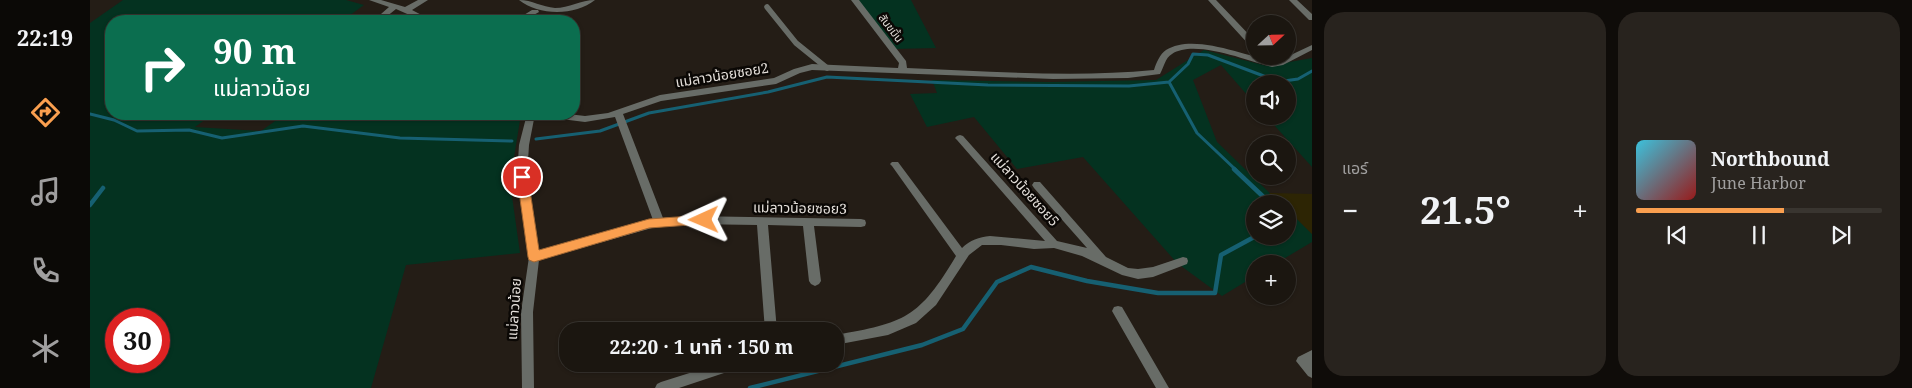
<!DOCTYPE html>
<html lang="th">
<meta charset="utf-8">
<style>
body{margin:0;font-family:"Noto Serif","Noto Sans Thai",serif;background:#28231e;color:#f1f3f6;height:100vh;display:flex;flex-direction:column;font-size:19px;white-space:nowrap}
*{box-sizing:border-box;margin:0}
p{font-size:16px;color:#a09f9f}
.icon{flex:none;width:28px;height:28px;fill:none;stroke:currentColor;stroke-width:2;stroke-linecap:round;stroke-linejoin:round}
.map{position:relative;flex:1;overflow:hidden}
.sheet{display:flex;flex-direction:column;gap:12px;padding:12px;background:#0f0c09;width:600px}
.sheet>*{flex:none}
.banner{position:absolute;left:15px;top:15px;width:475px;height:105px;border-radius:20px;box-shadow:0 1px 4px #0004,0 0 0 1px #393530;background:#0b6e4f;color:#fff;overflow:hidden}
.needle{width:32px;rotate:68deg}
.buttons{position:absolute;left:1156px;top:15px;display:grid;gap:10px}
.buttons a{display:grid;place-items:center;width:50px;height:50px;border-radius:50%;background:#1b1610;box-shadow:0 1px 4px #0004,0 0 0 1px #393530;font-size:25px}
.speed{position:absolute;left:15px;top:308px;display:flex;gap:10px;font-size:25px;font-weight:700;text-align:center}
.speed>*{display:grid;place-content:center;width:65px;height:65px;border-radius:50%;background:#1b1610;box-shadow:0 1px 4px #0004,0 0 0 1px #393530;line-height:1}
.speed .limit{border:8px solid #d22;background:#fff;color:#111}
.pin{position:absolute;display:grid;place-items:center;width:42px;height:42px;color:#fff;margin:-21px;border:2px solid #fff;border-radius:50%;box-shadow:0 1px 5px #0007}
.me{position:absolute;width:55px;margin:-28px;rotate:269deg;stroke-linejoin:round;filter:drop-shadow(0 0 4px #0008)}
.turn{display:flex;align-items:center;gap:18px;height:105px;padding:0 25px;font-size:22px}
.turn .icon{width:65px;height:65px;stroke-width:2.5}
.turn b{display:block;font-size:35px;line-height:42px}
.big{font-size:38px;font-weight:700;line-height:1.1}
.sheet .card{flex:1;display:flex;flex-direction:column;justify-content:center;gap:8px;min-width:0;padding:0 18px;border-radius:20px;background:#28231e}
.song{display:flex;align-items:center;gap:15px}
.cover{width:60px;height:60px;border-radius:8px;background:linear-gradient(135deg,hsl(190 70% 55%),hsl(0 70% 35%))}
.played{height:5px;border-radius:2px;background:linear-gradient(90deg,#fa9f4f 60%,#393530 60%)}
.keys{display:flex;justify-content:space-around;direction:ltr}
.heat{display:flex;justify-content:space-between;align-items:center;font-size:28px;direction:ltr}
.sheet .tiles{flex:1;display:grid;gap:12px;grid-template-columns:repeat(2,1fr)}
.trip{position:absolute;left:469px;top:322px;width:285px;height:50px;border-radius:20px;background:#1b1610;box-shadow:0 1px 4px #0004,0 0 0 1px #393530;font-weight:700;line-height:50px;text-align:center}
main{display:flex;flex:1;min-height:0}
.menu{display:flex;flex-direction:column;width:90px;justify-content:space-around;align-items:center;background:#0b0906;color:#a09f9f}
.menu .icon{width:35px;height:35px}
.menu .on{color:#fa9f4f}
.menu b{font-size:22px;color:#f1f3f6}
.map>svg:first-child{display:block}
.green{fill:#043220;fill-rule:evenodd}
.sand{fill:#2d2504}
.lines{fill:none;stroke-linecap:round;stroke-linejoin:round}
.stream-far1{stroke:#166072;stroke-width:3}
.stream{stroke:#166072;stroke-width:4.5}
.lane{stroke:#686c67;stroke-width:5.5}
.street{fill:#686c67;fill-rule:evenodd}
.route{fill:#fa9f4f;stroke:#a26733}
.labels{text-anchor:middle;stroke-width:5;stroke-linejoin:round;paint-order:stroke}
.far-street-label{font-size:11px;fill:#e5e0db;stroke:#0b0805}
.street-label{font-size:14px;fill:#e5e0db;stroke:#0b0805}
</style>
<main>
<nav class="menu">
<b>22:19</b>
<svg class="icon on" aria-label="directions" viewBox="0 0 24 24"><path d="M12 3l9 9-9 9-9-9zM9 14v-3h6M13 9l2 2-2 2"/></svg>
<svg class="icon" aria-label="music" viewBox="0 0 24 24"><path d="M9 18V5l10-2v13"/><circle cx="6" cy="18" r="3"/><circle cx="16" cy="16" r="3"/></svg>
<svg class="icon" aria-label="phone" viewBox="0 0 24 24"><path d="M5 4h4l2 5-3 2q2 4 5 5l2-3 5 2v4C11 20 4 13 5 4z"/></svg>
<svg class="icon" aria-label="climate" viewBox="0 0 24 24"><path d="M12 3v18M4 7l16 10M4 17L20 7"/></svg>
</nav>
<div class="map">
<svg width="1222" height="388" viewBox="0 0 1222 388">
<rect width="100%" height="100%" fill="#241d16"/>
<!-- green -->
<path class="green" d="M 33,0 L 256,0 L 274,5 L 252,21 L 21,21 L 21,114 L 123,114 L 105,127 L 171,131 L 195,114 L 431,114 L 420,182 L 430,253 L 316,265 L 281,388 L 0,388 L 0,23 ZM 26,319 L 69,319 L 69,361 L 26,361 Z
M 765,0 L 821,0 L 846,48 L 803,49 Z
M 1114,50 L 1177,66 L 1222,58 L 1222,167 L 1176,116 L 1198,116 L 1198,84 L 1165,84 L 1165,104 L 1131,65 L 1103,80 L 1127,142 L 1191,204 L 1165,204 L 1165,236 L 1198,236 L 1198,210 L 1222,234 L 1222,242 L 1185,264 L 1165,264 L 1165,276 L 1132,296 L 1087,263 L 993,157 L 927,169 L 884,117 L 837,127 L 820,94 L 847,93 L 842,80 L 960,82 L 1066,80 Z"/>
<!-- sand -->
<path class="sand" d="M 1179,193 L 1222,194 L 1222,234 L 1198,210 L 1198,204 L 1191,204 Z"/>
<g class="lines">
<!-- stream-far1 -->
<path class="stream-far1" d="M 1079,82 L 1107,133 L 1146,170
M 0,114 L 24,120 L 47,131 L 99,130 L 132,138 L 213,126 L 310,138 L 422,141
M 446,139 L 510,131 L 559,113 L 678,92 L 737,77 L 898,85 L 1039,86 L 1079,82 L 1098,64 L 1103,54 L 1118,55 L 1179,78 L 1194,81 L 1208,79 L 1222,71"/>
<!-- stream -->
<path class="stream" d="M 1144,169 L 1181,204
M 0,205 L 13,188
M 660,388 L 832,345 L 873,329 L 907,282 L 941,267 L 997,281 L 1068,293 L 1125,293 L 1131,255 L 1166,236"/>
<!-- lane -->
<path class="lane" d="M 677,7 L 706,43 L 737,68"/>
<!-- street -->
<path class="street" d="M 279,0 L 291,0 L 315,7 L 328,0 L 338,0 L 322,10 L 343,21 L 333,21 L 306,9 L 291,21 L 283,21 L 299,7 Z
M 429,0 C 442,0 452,7 465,8 C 479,8 491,0 505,0 C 485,16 449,16 429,0 Z
M 761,0 L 769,0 L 816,61 L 817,68 C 899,71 982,78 1064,70 C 1066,63 1070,54 1076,50 C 1103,33 1153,55 1182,61 L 1188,61 L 1222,45 L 1222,50 L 1193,65 L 1182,67 C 1157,61 1105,39 1082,54 C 1075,58 1074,67 1070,74 L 1038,78 L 963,79 L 722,70 L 710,73 L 686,84 L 571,101 L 533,114 L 573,218 L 601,216 L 771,219 L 775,220 L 776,223 L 775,226 L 771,227 L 724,226 L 731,281 L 729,284 L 725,286 L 721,284 L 719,281 L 713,226 L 678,225 L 687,331 L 675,331 L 667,225 L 601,224 L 569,226 L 449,260 L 443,312 L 444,388 L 432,388 L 431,312 L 439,257 L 427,177 L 429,145 L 437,114 L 445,114 L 439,145 L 437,177 L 449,251 L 563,220 L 525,117 L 495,122 L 455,117 L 451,114 L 478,114 L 495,116 L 518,113 L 570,95 L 684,78 L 704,69 L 722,64 L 808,68 L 809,63 Z
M 1118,0 L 1126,0 L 1165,41 L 1165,48 L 1162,48 Z
M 1199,0 L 1207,0 L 1222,14 L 1222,20 L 1219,20 Z
M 442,10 L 448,10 L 449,12 L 433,21 L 424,21 Z
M 870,135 L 873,136 L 967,241 L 997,248 L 944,188 L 942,185 L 944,182 L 950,182 L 1016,257 L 1038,268 L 1048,269 L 1063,267 L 1093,257 L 1097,258 L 1098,261 L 1097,264 L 1063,277 L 1048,279 L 1032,275 L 992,256 L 964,248 L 944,249 L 911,245 L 892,245 L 879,255 L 846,305 L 826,323 L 798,335 L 745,345 L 745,335 C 815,323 829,318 866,256 L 802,166 L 800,164 L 802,162 L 808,162 L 872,248 C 880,240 889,237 900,236 L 955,241 L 867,140 L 865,138 L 867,136 Z
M 1028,306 L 1032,307 L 1079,388 L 1066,388 L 1022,311 L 1024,307 Z
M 1222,350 L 1222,378 L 1218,376 L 1206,361 L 1208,357 Z
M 628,364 L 651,364 L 649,368 L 589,388 L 565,388 L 567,384 L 571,382 Z"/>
</g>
<!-- route -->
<path class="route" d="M 432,173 L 438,177 L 449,250 L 559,219 L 614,215 L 620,220 L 614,224 L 559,228 L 444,262 L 439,260 L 438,257 L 427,177 Z"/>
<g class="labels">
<!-- far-street labels -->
<g class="far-street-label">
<text transform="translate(801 28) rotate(53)" y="4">สันขมิ้น</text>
</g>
<!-- street labels -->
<g class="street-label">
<text transform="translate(632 75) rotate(-9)" y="5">แม่ลาวน้อยซอย2</text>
<text transform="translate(935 189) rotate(48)" y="5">แม่ลาวน้อยซอย5</text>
<text transform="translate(710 208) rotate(1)" y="5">แม่ลาวน้อยซอย3</text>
<text transform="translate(424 309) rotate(-86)" y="5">แม่ลาวน้อย</text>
</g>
</g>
</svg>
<div class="buttons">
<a><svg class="needle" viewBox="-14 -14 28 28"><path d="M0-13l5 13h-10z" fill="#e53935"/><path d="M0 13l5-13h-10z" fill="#a09f9f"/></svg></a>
<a><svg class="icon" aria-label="sound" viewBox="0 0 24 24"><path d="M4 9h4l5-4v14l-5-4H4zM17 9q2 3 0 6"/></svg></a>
<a><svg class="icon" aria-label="search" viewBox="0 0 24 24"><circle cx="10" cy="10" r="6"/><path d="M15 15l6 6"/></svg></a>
<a><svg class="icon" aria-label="layers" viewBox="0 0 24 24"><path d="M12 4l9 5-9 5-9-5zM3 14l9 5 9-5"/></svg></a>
<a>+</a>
</div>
<div class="speed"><div class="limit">30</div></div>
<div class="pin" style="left:432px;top:177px;background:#d93025"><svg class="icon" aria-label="arrive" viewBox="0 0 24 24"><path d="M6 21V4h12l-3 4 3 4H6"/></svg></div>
<svg class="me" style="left:614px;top:220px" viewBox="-20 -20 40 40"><path d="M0-17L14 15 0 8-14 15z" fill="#fa9f4f" stroke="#fff" stroke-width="4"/></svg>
<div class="trip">22:20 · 1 นาที · 150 m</div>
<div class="banner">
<div class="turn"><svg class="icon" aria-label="right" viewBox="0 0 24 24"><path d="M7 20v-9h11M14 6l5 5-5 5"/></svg><div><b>90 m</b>แม่ลาวน้อย</div></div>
</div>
</div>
<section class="sheet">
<div class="tiles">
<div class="card"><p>แอร์</p>
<div class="heat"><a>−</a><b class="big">21.5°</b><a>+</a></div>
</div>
<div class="card">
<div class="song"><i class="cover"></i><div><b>Northbound</b><p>June Harbor</p></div></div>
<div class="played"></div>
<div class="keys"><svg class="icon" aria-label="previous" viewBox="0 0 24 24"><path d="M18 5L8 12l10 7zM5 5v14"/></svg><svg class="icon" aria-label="pause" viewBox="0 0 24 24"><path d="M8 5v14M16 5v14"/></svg><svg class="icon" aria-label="next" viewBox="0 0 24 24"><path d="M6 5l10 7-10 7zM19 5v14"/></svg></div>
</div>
</div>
</section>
</main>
